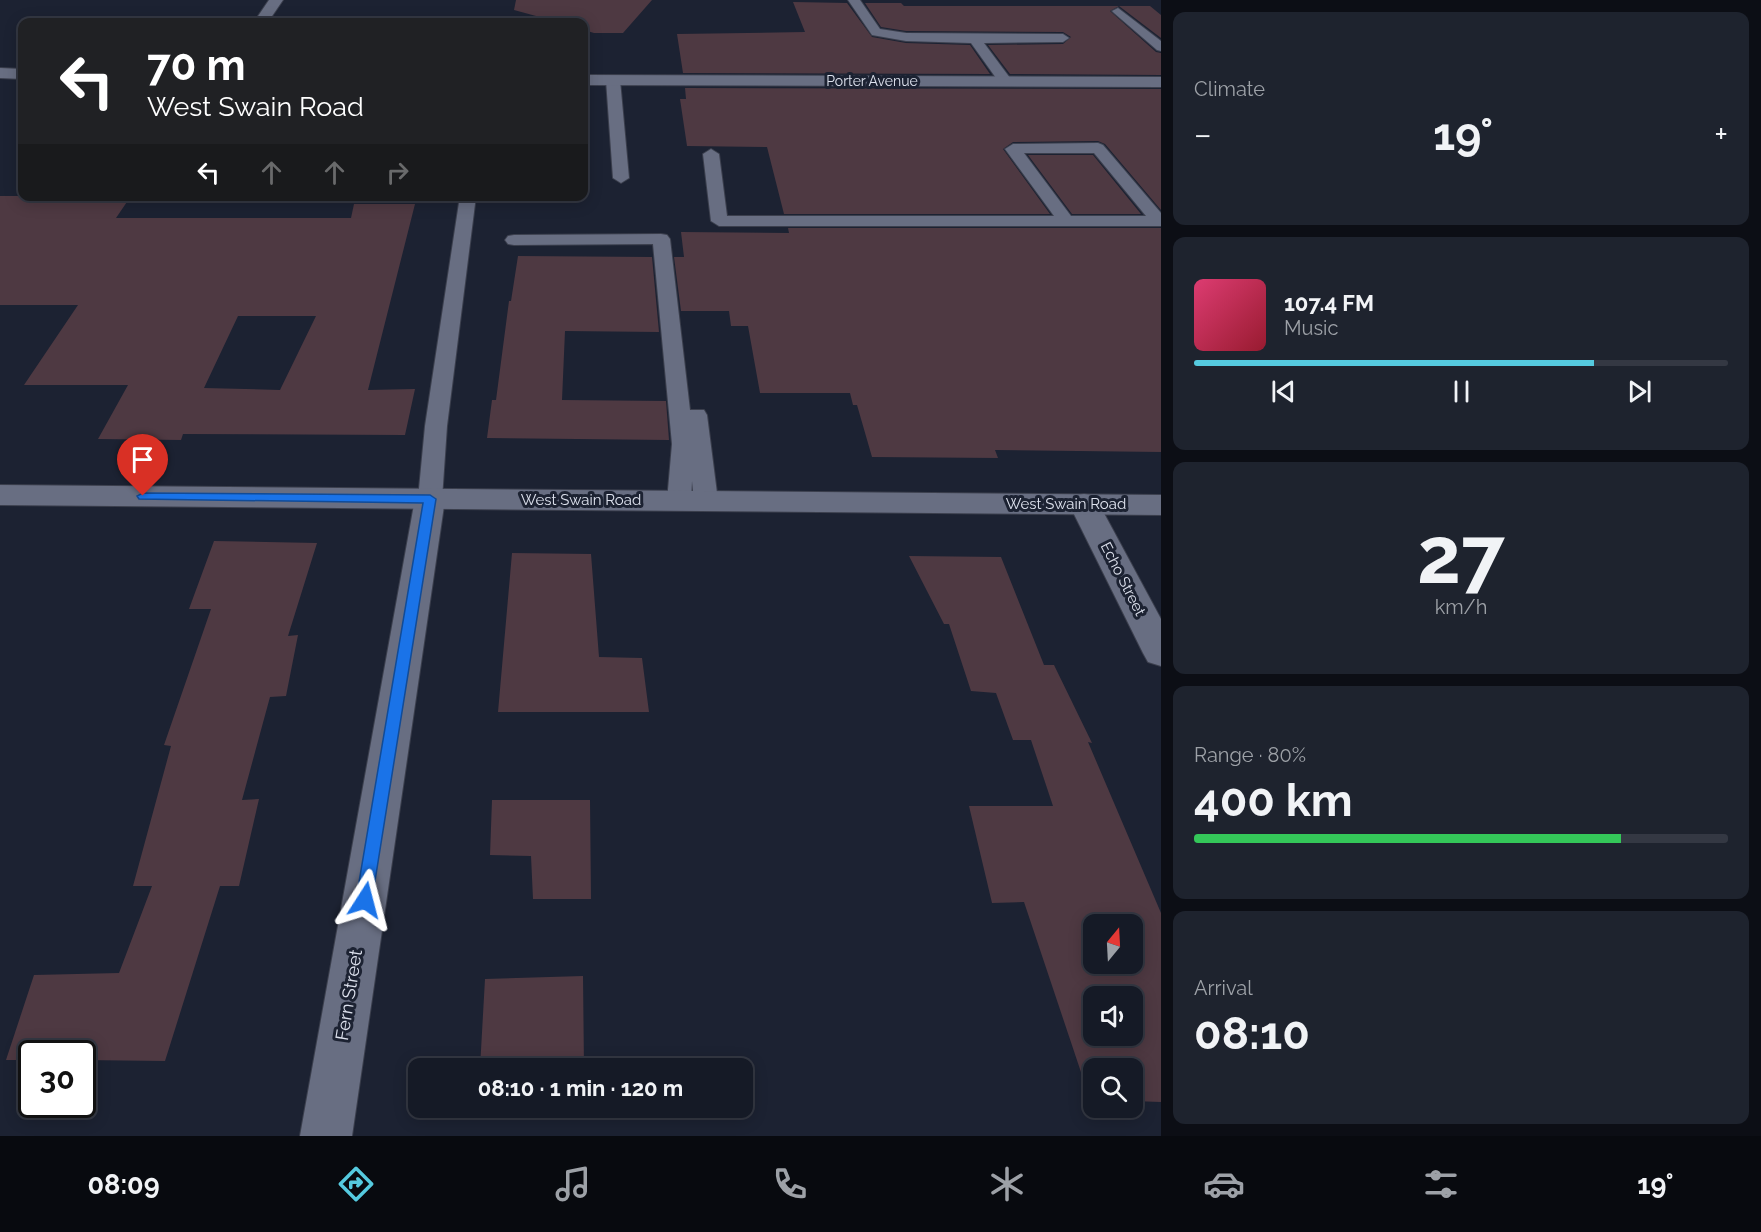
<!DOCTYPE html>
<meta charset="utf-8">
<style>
body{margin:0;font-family:Raleway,sans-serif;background:#1e232e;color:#f1f3f6;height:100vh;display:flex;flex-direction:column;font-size:22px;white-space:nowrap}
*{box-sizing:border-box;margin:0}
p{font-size:20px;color:#9da1a7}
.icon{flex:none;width:33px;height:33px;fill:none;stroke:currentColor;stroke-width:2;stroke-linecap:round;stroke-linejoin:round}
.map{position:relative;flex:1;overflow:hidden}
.sheet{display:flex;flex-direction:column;gap:12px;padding:12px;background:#0c0e15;width:600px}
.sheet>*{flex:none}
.guide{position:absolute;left:18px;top:18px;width:570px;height:183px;border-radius:12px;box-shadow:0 3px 15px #0003,0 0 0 2px #343843;background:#202124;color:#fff;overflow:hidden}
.needle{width:39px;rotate:18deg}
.controls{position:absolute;left:1083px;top:914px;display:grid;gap:12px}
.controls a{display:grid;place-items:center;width:60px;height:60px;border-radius:12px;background:#151a26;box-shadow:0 3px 15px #0003,0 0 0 2px #343843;font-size:30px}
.speed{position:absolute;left:18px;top:1040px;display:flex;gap:12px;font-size:30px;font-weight:700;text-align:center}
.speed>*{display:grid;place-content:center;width:78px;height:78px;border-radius:50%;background:#151a26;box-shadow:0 3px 15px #0003,0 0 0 2px #343843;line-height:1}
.speed .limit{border:3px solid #111;border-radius:9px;background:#fff;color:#111}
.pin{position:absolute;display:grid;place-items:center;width:51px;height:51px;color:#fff;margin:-62px -26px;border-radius:50% 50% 50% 0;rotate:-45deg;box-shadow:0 0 6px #0007}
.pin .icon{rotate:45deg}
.me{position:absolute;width:66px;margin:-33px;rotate:9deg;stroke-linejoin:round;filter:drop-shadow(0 0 4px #0008)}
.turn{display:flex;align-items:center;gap:21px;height:126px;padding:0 30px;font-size:27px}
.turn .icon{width:78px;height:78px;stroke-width:2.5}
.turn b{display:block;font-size:42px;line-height:51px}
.lanes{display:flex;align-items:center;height:57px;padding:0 30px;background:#0003;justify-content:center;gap:30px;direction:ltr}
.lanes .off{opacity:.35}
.big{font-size:45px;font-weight:700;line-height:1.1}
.sheet .card{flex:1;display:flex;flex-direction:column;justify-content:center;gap:9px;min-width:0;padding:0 21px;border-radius:12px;background:#1e232e}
.sheet .dial{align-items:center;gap:0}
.dial b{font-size:78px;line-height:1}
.song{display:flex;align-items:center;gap:18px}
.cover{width:72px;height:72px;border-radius:9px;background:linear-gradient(135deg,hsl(340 70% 55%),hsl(350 70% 35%))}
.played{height:6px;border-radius:3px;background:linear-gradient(90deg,#55cadf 75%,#343843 75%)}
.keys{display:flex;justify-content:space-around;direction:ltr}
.heat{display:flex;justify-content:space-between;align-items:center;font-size:33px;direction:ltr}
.charge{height:9px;border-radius:4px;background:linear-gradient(90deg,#34c759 80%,#343843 0)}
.trip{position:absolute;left:408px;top:1058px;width:345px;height:60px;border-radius:12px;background:#151a26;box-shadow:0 3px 15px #0003,0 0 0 2px #343843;font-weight:700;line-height:60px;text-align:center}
.dock{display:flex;height:96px;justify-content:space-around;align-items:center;background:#080a0f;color:#9da1a7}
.dock .icon{width:42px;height:42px}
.dock .active{color:#55cadf}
.dock b{font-size:27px;color:#f1f3f6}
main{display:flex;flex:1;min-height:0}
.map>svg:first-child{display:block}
.building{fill:#4e3942;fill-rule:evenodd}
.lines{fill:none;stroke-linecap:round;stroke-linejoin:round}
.service-casing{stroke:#3b3f4d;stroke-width:2}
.minor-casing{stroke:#3b3f4d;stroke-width:2}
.tertiary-casing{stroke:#3b3f4d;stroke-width:2}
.service{fill:#686e82;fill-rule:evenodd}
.minor{fill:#686e82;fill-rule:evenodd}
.tertiary{fill:#686e82;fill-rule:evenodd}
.route{fill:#1a73e8;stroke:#114b97;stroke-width:1.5}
.labels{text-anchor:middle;stroke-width:6;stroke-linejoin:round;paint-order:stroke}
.far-street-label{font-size:14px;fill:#dee2ee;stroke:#1c2232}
.street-label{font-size:15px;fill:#dee2ee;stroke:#1c2232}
.near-street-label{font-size:18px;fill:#dee2ee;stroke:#1c2232}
</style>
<main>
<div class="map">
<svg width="1161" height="1136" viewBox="0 0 1161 1136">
<rect width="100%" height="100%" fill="#1c2232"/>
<!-- building -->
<path class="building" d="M 516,0 L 652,0 L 623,33 L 594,33 L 584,30 L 584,22 L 558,22 L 514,10 Z
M 793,2 L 847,3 L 872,37 L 906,43 L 970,45 L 990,74 L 683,73 L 677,34 L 805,32 Z
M 865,3 L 901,3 L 904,6 L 1150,6 L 1161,15 L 1161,38 L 1119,6 L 1110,11 L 1156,52 L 1161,53 L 1161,75 L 1010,74 L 988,45 L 1063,44 L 1071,37 L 1063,32 L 906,31 L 881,27 Z
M 685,88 L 1161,89 L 1161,210 L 1105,144 L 1098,141 L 1013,142 L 1003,149 L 1050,214 L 784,214 L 767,147 L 687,146 L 680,99 L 686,99 Z
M 1028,155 L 1093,155 L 1141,214 L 1072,214 Z
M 0,196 L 131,196 L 116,218 L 351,218 L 354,204 L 415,204 L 368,390 L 415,389 L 405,435 L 183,434 L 181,440 L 98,439 L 128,385 L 24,385 L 78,305 L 0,305 ZM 238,316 L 316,316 L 280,390 L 204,388 Z
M 788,228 L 1161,228 L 1161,452 L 995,450 L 998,458 L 872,457 L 857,405 L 853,405 L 850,393 L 760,393 L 748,326 L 731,326 L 729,311 L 681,311 L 674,257 L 684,257 L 681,232 L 789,233 Z
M 518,256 L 652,257 L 659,332 L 565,331 L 562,400 L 666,401 L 669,440 L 487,438 L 492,400 L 496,400 L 509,301 L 511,301 Z
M 214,541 L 317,543 L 288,636 L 298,635 L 286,696 L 270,697 L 242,800 L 259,799 L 239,886 L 220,886 L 165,1061 L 82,1060 L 82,1053 L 32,1053 L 32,1060 L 6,1060 L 34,975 L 119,973 L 152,886 L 133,886 L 171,746 L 164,745 L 211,609 L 189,609 Z
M 512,553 L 591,554 L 599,657 L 642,658 L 649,712 L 498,712 Z
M 909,556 L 1001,557 L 1044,665 L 1054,665 L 1092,743 L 1088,742 L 1161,913 L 1161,1102 L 1132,1101 L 1132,1068 L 1094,1068 L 1094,1099 L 1090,1099 L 1024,902 L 992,903 L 969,806 L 1053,806 L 1031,740 L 1013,740 L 996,693 L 971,691 L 949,624 L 944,624 ZM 1094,924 L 1132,924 L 1132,963 L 1094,963 ZM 1094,996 L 1132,996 L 1132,1035 L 1094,1035 Z
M 492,800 L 590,800 L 591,899 L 533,899 L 531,856 L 490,855 Z
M 583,976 L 584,1068 L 480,1068 L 485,979 Z"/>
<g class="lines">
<!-- service casing -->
<g class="service-casing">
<path id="service" d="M 848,0 L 860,0 L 880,29 L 906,33 L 1063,34 L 1069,38 L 1063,42 L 984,43 L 1013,82 L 1006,86 L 1001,85 L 971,43 L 906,41 L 872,35 Z
M 1118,8 L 1161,41 L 1161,51 L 1157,50 L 1114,13 L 1112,11 Z
M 613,76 L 620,80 L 629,178 L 621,183 L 613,178 L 606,80 Z
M 1098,143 L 1103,145 L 1161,213 L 1161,226 L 719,226 L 711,221 L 703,154 L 711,149 L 719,154 L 727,216 L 1054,216 L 1005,149 L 1013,144 ZM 1024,153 L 1094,153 L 1146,216 L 1071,216 Z
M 460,196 L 476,196 L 447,426 L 442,499 L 438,504 L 430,506 L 422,504 L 418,499 L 425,426 Z
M 661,234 L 667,235 L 670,239 L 690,410 L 704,410 L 707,415 L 718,501 L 714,506 L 706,508 L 698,506 L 694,501 L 692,481 L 691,501 L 687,506 L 679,508 L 671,506 L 667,501 L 672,444 L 653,244 L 514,245 L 508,244 L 505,240 L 508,236 L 514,235 Z"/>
</g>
<!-- minor casing -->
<g class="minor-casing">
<path id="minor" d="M 269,0 L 283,0 L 268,22 L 254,22 Z
M 0,68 L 22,69 L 22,79 L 0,78 Z
M 584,75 L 1161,77 L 1161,87 L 584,85 Z
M 430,489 L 441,492 L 445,499 L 352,1136 L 300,1136 L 415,499 L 419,492 Z
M 1084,494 L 1095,497 L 1099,504 L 1161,619 L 1161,666 L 1148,662 L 1143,653 L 1069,504 L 1073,497 Z"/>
</g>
<!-- tertiary casing -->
<g class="tertiary-casing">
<path id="tertiary" d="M 0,485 L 1161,495 L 1161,515 L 0,505 Z"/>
</g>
<!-- service -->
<use href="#service" class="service"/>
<!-- minor -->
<use href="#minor" class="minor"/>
<!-- tertiary -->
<use href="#tertiary" class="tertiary"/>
</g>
<!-- route -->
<path class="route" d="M 143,493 L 430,495 L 436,499 L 371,906 L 365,908 L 358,906 L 356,900 L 423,503 L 139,499 L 137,496 Z"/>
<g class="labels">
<!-- far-street labels -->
<g class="far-street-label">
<text x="872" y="86">Porter Avenue</text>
</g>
<!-- street labels -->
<g class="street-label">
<text x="581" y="505">West Swain Road</text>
<text x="1066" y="509">West Swain Road</text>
<text transform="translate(1123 579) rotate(63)" y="5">Echo Street</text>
</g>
<!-- near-street labels -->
<g class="near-street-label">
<text transform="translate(349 995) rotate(-81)" y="6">Fern Street</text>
</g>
</g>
</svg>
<div class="controls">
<a><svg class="needle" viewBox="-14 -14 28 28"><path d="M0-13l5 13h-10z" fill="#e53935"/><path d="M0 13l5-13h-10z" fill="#9da1a7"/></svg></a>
<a><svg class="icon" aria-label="sound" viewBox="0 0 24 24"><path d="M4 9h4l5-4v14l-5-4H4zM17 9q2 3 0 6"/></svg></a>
<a><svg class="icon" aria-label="search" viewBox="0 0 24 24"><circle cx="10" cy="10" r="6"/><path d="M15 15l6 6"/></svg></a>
</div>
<div class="speed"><div class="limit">30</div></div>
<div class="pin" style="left:143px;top:496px;background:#d93025"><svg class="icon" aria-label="arrive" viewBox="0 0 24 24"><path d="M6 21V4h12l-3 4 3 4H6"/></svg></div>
<svg class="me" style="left:365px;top:900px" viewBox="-20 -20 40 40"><path d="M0-17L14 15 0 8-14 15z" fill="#1a73e8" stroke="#fff" stroke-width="4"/></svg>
<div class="trip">08:10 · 1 min · 120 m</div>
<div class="guide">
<div class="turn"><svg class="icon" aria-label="left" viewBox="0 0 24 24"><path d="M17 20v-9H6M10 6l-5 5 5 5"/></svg><div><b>70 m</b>West Swain Road</div></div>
<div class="lanes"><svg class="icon" aria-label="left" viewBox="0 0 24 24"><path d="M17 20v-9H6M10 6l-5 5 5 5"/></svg><svg class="icon off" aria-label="ahead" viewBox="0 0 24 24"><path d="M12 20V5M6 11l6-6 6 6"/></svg><svg class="icon off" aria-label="ahead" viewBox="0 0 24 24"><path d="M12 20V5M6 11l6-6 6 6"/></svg><svg class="icon off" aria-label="right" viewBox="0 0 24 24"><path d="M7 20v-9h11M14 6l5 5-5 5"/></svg></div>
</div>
</div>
<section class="sheet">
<div class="card"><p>Climate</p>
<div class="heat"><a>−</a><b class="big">19°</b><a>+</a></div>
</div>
<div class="card">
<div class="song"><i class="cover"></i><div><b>107.4 FM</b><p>Music</p></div></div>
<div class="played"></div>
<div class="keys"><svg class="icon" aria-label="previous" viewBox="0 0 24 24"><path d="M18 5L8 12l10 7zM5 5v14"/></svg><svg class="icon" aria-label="pause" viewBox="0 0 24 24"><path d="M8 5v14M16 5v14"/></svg><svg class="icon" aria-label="next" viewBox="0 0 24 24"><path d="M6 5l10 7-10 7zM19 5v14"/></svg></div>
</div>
<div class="card dial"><b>27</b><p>km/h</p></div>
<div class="card"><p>Range · 80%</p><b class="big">400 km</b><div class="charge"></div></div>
<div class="card"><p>Arrival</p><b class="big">08:10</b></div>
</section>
</main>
<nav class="dock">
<b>08:09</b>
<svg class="icon active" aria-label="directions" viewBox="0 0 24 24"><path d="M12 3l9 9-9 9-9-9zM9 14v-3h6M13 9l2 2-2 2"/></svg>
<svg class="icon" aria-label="music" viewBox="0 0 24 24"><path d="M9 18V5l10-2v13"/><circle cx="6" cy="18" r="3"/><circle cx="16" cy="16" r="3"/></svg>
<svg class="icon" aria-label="phone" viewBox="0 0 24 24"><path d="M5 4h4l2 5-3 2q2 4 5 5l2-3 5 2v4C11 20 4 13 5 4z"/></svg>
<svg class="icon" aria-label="climate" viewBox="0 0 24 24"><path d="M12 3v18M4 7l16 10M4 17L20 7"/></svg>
<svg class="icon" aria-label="car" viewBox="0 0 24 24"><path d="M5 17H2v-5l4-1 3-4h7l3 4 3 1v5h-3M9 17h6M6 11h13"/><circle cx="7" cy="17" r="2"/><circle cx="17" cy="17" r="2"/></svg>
<svg class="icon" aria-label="filters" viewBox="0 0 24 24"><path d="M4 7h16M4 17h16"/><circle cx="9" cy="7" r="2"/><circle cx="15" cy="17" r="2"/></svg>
<b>19°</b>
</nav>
